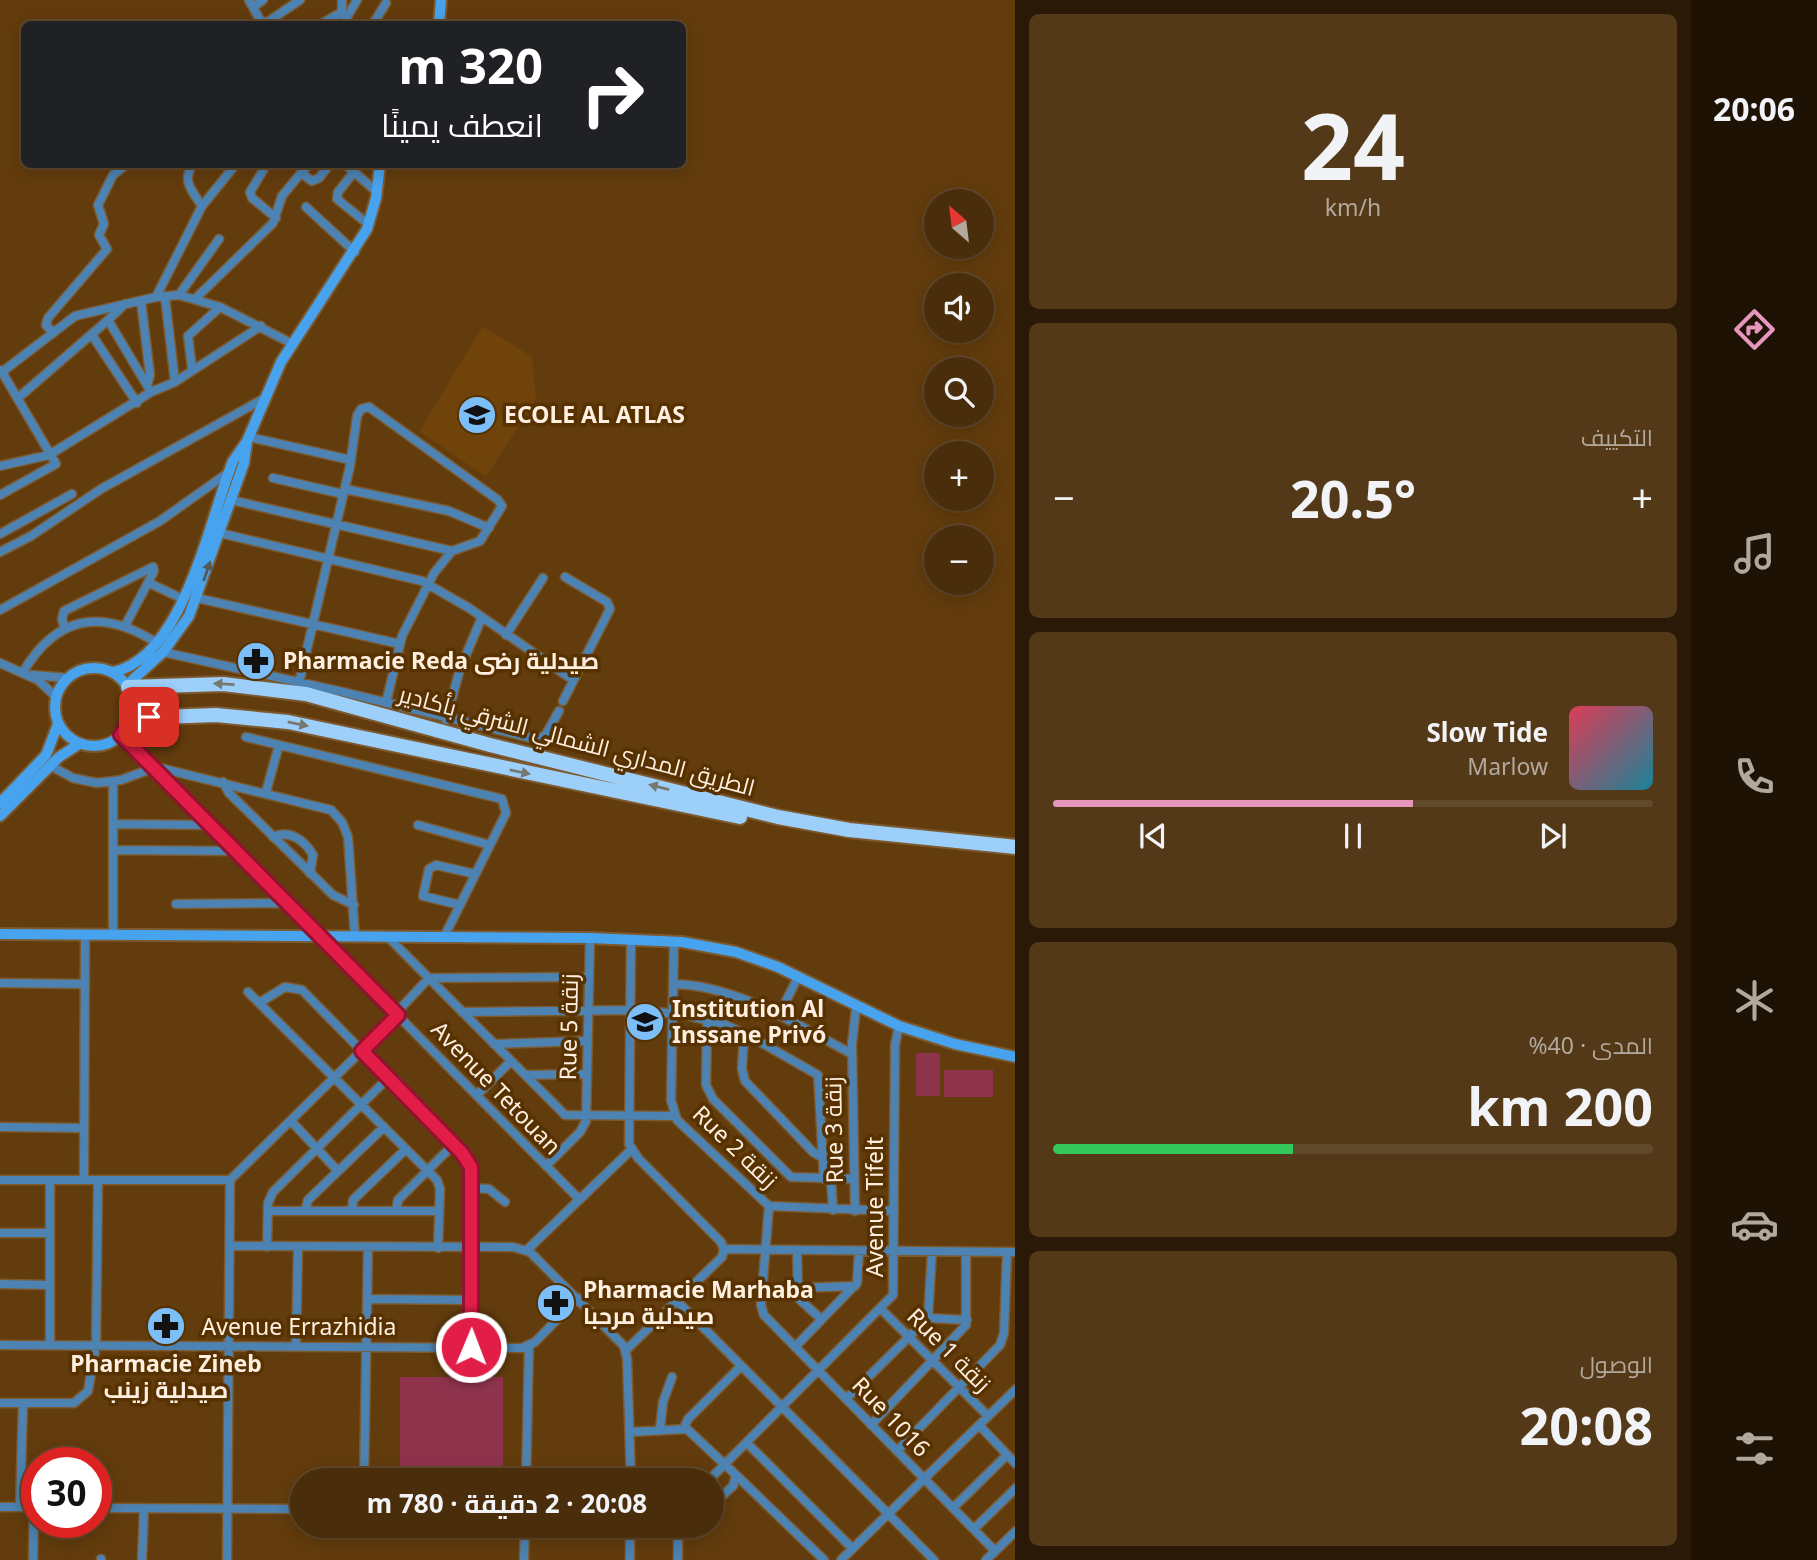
<!DOCTYPE html>
<html lang="ar">
<meta charset="utf-8">
<style>
body{margin:0;font-family:"Noto Sans",Cairo,sans-serif;background:#543918;color:#f1f3f6;direction:rtl;height:100vh;display:flex;flex-direction:column;font-size:26px;white-space:nowrap}
*{box-sizing:border-box;margin:0}
p{font-size:23px;color:#b2a89c}
.icon{flex:none;width:38px;height:38px;fill:none;stroke:currentColor;stroke-width:2;stroke-linecap:round;stroke-linejoin:round}
.map{position:relative;flex:1;overflow:hidden;direction:ltr}
.drawer{display:flex;flex-direction:column;gap:14px;padding:14px;background:#291906;width:676px}
.drawer>*{flex:none}
.top-card{position:absolute;left:21px;top:21px;width:665px;height:147px;border-radius:10px;box-shadow:0 4px 18px #0003,0 0 0 2px #61492b;direction:rtl;background:#202124;color:#fff;overflow:hidden}
.needle{width:46px;rotate:332deg}
.buttons{position:absolute;left:924px;top:189px;display:grid;gap:14px}
.buttons a{display:grid;place-items:center;width:70px;height:70px;border-radius:50%;background:#4a2d0a;box-shadow:0 4px 18px #0003,0 0 0 2px #61492b;font-size:35px}
.speed{position:absolute;left:21px;top:1447px;display:flex;gap:14px;font-size:35px;font-weight:700;text-align:center}
.speed>*{display:grid;place-content:center;width:91px;height:91px;border-radius:50%;background:#4a2d0a;box-shadow:0 4px 18px #0003,0 0 0 2px #61492b;line-height:1}
.speed .limit{border:10px solid #d22;background:#fff;color:#111}
.pin{position:absolute;display:grid;place-items:center;width:60px;height:60px;color:#fff;margin:-30px;border-radius:14px;box-shadow:0 4px 10px #0006}
.me{position:absolute;width:77px;margin:-38px;rotate:1deg;stroke-linejoin:round;filter:drop-shadow(0 0 5px #0008)}
.turn{display:flex;align-items:center;gap:24px;height:147px;padding:0 28px;font-size:32px}
.turn .icon{width:91px;height:91px;stroke-width:2.5}
.turn b{display:block;font-size:49px;line-height:60px}
.big{font-size:52px;font-weight:700;line-height:1.1}
.drawer .widget{flex:1;display:flex;flex-direction:column;justify-content:center;gap:10px;min-width:0;padding:0 24px;border-radius:10px;background:#543918}
.drawer .dial{align-items:center;gap:0}
.dial b{font-size:91px;line-height:1}
.song{display:flex;align-items:center;gap:21px}
.cover{width:84px;height:84px;border-radius:10px;background:linear-gradient(135deg,hsl(350 70% 55%),hsl(190 70% 35%))}
.played{height:7px;border-radius:4px;background:linear-gradient(90deg,#e797bd 60%,#61492b 60%)}
.keys{display:flex;justify-content:space-around;direction:ltr}
.heat{display:flex;justify-content:space-between;align-items:center;font-size:38px;direction:ltr}
.charge{height:10px;border-radius:5px;background:linear-gradient(90deg,#34c759 40%,#61492b 0)}
.trip{position:absolute;left:290px;top:1468px;width:434px;height:70px;border-radius:35px;background:#4a2d0a;box-shadow:0 4px 18px #0003,0 0 0 2px #61492b;font-weight:700;line-height:70px;text-align:center;direction:rtl}
main{display:flex;flex:1;min-height:0}
.menu{display:flex;flex-direction:column;width:126px;justify-content:space-around;align-items:center;background:#1e1204;color:#b2a89c}
.menu .icon{width:49px;height:49px}
.menu .current{color:#e797bd}
.menu b{font-size:32px;color:#f1f3f6}
.map>svg:first-child{display:block}
.built{fill:#6f4309}
.green{fill:#8f334d}
.lines{fill:none;stroke-linecap:round;stroke-linejoin:round}
.street-casing{stroke:#7c592f;stroke-width:11}
.secondary-casing{stroke:#7c592f;stroke-width:14}
.highway-casing{stroke:#7c592f;stroke-width:18}
.street{stroke:#4d83b2;stroke-width:8}
.secondary{stroke:#47a3ed;stroke-width:10}
.highway{stroke:#9dcffb;stroke-width:14}
.oneway{fill:#515a53}
.oneway2{fill:#767971}
.route-casing{stroke:#92132f;stroke-width:18}
.route{stroke:#e11d48;stroke-width:12}
.labels{text-anchor:middle;stroke-width:7;stroke-linejoin:round;paint-order:stroke}
.poi-label{font-size:23px;font-weight:bold;fill:#feefe1;stroke:#573200;text-anchor:start}
.street-label{font-size:23px;fill:#feefe1;stroke:#573200}
</style>
<main>
<nav class="menu">
<b>20:06</b>
<svg class="icon current" aria-label="directions" viewBox="0 0 24 24"><path d="M12 3l9 9-9 9-9-9zM9 14v-3h6M13 9l2 2-2 2"/></svg>
<svg class="icon" aria-label="music" viewBox="0 0 24 24"><path d="M9 18V5l10-2v13"/><circle cx="6" cy="18" r="3"/><circle cx="16" cy="16" r="3"/></svg>
<svg class="icon" aria-label="phone" viewBox="0 0 24 24"><path d="M5 4h4l2 5-3 2q2 4 5 5l2-3 5 2v4C11 20 4 13 5 4z"/></svg>
<svg class="icon" aria-label="climate" viewBox="0 0 24 24"><path d="M12 3v18M4 7l16 10M4 17L20 7"/></svg>
<svg class="icon" aria-label="car" viewBox="0 0 24 24"><path d="M5 17H2v-5l4-1 3-4h7l3 4 3 1v5h-3M9 17h6M6 11h13"/><circle cx="7" cy="17" r="2"/><circle cx="17" cy="17" r="2"/></svg>
<svg class="icon" aria-label="filters" viewBox="0 0 24 24"><path d="M4 7h16M4 17h16"/><circle cx="9" cy="7" r="2"/><circle cx="15" cy="17" r="2"/></svg>
</nav>
<section class="drawer">
<div class="widget dial"><b>24</b><p>km/h</p></div>
<div class="widget"><p>التكييف</p>
<div class="heat"><a>−</a><b class="big">20.5°</b><a>+</a></div>
</div>
<div class="widget">
<div class="song"><i class="cover"></i><div><b>Slow Tide</b><p>Marlow</p></div></div>
<div class="played"></div>
<div class="keys"><svg class="icon" aria-label="previous" viewBox="0 0 24 24"><path d="M18 5L8 12l10 7zM5 5v14"/></svg><svg class="icon" aria-label="pause" viewBox="0 0 24 24"><path d="M8 5v14M16 5v14"/></svg><svg class="icon" aria-label="next" viewBox="0 0 24 24"><path d="M6 5l10 7-10 7zM19 5v14"/></svg></div>
</div>
<div class="widget"><p>المدى · 40%</p><b class="big">200 km</b><div class="charge"></div></div>
<div class="widget"><p>الوصول</p><b class="big">20:08</b></div>
</section>
<div class="map">
<svg width="1016" height="1560" viewBox="0 0 1016 1560">
<rect width="100%" height="100%" fill="#633c0d"/>
<!-- built -->
<path class="built" d="M 483,326 L 532,357 L 536,399 L 486,477 L 419,431 Z"/>
<!-- green -->
<path class="green" d="M 916,1053 L 940,1053 L 940,1096 L 916,1096 Z
M 944,1070 L 993,1070 L 993,1097 L 944,1097 Z
M 400,1377 L 503,1377 L 503,1480 L 400,1480 Z"/>
<g class="lines">
<!-- street casing -->
<g class="street-casing">
<path id="street" d="M 249,0 L 260,20 L 266,23 L 300,0
M 253,7 L 263,0
M 342,15 L 342,0
M 321,24 L 342,12
M 343,24 L 357,0
M 373,24 L 386,3
M 193,164 C 181,181 193,192 202,206
M 267,164 L 250,192 L 252,198 L 276,218
M 309,164 L 301,173 L 312,181 L 319,178 L 330,164
M 345,164 L 377,192
M 354,172 L 338,192 L 337,199 L 369,225
M 306,207 L 355,252
M 179,295 L 219,239
M 156,297 L 202,206 L 236,164
M 165,297 L 175,382
M 195,299 L 273,223 L 282,196 L 301,173
M 141,301 L 150,375 L 147,385
M 125,304 L 108,320 L 151,392
M 53,333 L 46,325 L 48,318 L 107,249 L 99,235 L 104,224 L 98,205 L 113,175 L 127,164
M 92,335 L 137,403
M 192,369 L 188,336 L 220,307
M 0,370 L 2,372 L 75,316 L 156,297 L 179,295 L 220,307 L 291,343
M 18,398 L 108,320
M 249,437 L 351,460
M 0,466 L 49,455 L 151,392 L 175,382 L 261,326
M 273,478 L 343,494
M 345,489 L 449,511 L 489,528
M 0,495 L 56,464 L 2,372
M 231,500 L 452,551
M 220,533 L 422,581 L 469,608 L 573,680
M 0,534 L 72,494
M 0,552 L 31,536 L 101,489 L 265,398
M 149,583 L 183,599
M 197,598 L 400,644
M 0,610 L 160,521 L 229,472
M 65,629 L 62,619 L 64,611 L 153,567 L 154,571 L 125,626
M 506,635 L 543,578
M 163,652 L 343,692 L 535,739 L 545,736 L 559,711
M 0,663 L 38,680 L 56,697
M 23,672 C 57,615 102,608 157,643
M 32,675 L 69,678
M 299,683 L 350,466 L 357,416 L 361,409 L 369,407 L 498,500 L 502,506 L 480,541 L 452,551 L 434,573 L 402,636 L 386,703
M 563,701 L 610,609 L 607,602 L 565,577
M 446,720 L 460,669 L 482,617
M 121,735 L 578,1198
M 246,737 L 502,799 L 506,813 L 444,937
M 51,766 L 73,778 L 97,783 L 121,780 L 156,767 L 331,810 L 342,822 L 348,837 L 355,937
M 223,782 L 229,793 L 333,895 L 354,905
M 266,792 L 279,745
M 113,824 L 209,825
M 418,825 L 490,845
M 273,837 C 290,829 305,841 313,855 L 310,873
M 113,850 L 235,851
M 176,904 L 287,903
M 460,905 L 423,896 L 429,869 L 436,865 L 475,874
M 113,935 L 113,782
M 388,937 L 565,1115 L 675,1116
M 674,942 L 671,1100 L 677,1120 L 769,1206 L 894,1211
M 0,983 L 85,984
M 673,984 C 737,985 797,1025 852,1054
M 248,992 L 437,1180 L 440,1189 L 438,1248
M 259,1003 L 285,987 L 302,990 L 465,1156 L 473,1176 L 471,1347
M 462,1012 L 630,1010 L 681,1014 L 723,1024 L 748,1035 L 818,1075 L 824,1179
M 396,1013 L 429,978 L 589,977
M 779,1015 L 798,977
M 707,1020 L 706,1085 L 713,1099 L 791,1177 L 854,1179
M 744,1033 L 742,1069 L 745,1081 L 813,1152 L 823,1158
M 494,1044 L 588,1041
M 526,1075 L 587,1074
M 477,1095 L 511,1061
M 291,1121 L 338,1171
M 0,1127 L 84,1128
M 546,1166 L 580,1132 L 586,1121 L 590,938
M 84,1179 L 85,935
M 831,1179 L 833,1210
M 0,1180 L 230,1180 L 398,1015
M 50,1180 L 50,1345
M 473,1188 L 489,1189 L 505,1202
M 769,1206 L 761,1305 L 764,1315 L 995,1551
M 268,1211 L 439,1211
M 305,1211 L 308,1200 L 384,1127
M 352,1211 L 353,1200 L 406,1149
M 396,1211 L 398,1200 L 454,1144
M 855,1211 L 852,1044 L 856,1008
M 0,1233 L 50,1233
M 230,1246 L 513,1247 L 530,1252 L 624,1346 L 627,1359 L 631,1480
M 267,1247 L 268,1203 L 273,1192 L 388,1078
M 724,1249 L 1016,1252
M 527,1250 L 632,1149
M 797,1250 L 798,1298 L 821,1319
M 0,1284 L 50,1285
M 796,1288 L 855,1286
M 368,1299 L 472,1300
M 678,1302 L 934,1560
M 882,1310 L 988,1416
M 928,1318 L 967,1320
M 0,1345 L 522,1348 L 535,1342 L 578,1298
M 296,1346 L 298,1248
M 795,1347 L 857,1283 L 859,1251
M 626,1350 L 722,1257 L 724,1249 L 721,1242 L 638,1158 L 629,1144 L 631,939
M 846,1399 L 928,1318 L 932,1251
M 0,1403 L 74,1403 L 88,1391 L 96,1345 L 98,1180
M 871,1425 L 966,1325 L 966,1252
M 979,1425 L 1016,1464
M 684,1428 L 688,1419 L 741,1366
M 660,1429 L 663,1402 L 672,1377
M 630,1432 L 687,1429 L 736,1475 L 733,1486 L 712,1505
M 747,1443 L 852,1548
M 897,1451 L 1000,1345 L 1004,1333 L 1007,1252
M 736,1475 L 824,1560
M 364,1480 L 368,1248
M 526,1480 L 529,1346
M 709,1480 L 893,1295 L 895,1045 L 899,1026
M 0,1507 L 37,1507
M 20,1507 L 23,1403
M 96,1508 L 303,1509
M 953,1508 L 1007,1455
M 678,1526 L 678,1560
M 974,1529 L 1016,1488
M 33,1560 L 34,1507
M 101,1560 L 101,1559
M 142,1560 L 144,1508
M 227,1560 L 230,1180
M 524,1560 L 525,1526
M 630,1560 L 630,1526
M 841,1560 L 1016,1389
M 986,1560 L 1016,1531"/>
</g>
<!-- secondary casing -->
<g class="secondary-casing">
<path id="secondary" d="M 439,24 L 441,0
M55 707a39 39 0 1 1 78 0a39 39 0 1 1-78 0Z
M 113,672 C 184,657 209,520 233,461 L 247,441
M 127,685 L 163,652 L 189,616 L 244,463 L 247,441 L 281,362 L 367,229 L 376,198 L 380,164
M 0,803 L 46,755 L 58,724
M 0,816 L 59,757 L 79,744
M 0,934 L 590,938 L 682,942 L 736,952 L 778,967 L 899,1026 L 955,1044 L 1016,1057"/>
</g>
<!-- highway casing -->
<g class="highway-casing">
<path id="highway" d="M 128,687 L 223,684 L 306,694 L 490,745 L 778,817 L 849,830 L 1016,847
M 132,718 L 216,715 L 288,722 L 740,817"/>
</g>
<!-- street -->
<use href="#street" class="street"/>
<!-- secondary -->
<use href="#secondary" class="secondary"/>
<!-- highway -->
<use href="#highway" class="highway"/>
</g>
<!-- one-way arrows -->
<defs><path id="oneway-solid" d="M-6-.8H1V-3.2L6.5 0L1 3.2V.8H-6Z" transform="scale(1.75)"/></defs>
<use class="oneway" href="#oneway-solid" transform="translate(207 571) rotate(-71)"/>
<g class="oneway2">
<use href="#oneway-solid" transform="translate(224 684) rotate(-177)"/>
<use href="#oneway-solid" transform="translate(298 724) rotate(11)"/>
<use href="#oneway-solid" transform="translate(520 772) rotate(12)"/>
<use href="#oneway-solid" transform="translate(659 787) rotate(-166)"/>
</g>
<g class="lines">
<!-- route casing -->
<g class="route-casing">
<path id="route" d="M 149,717 L 132,718 L 121,735 L 398,1015 L 362,1051 L 462,1153 L 471,1167 L 471,1347"/>
</g>
<!-- route -->
<use href="#route" class="route"/>
</g>
<!-- icons -->
<defs>
<g id="school-disc" transform="scale(2.0125)"><circle r="9.5" fill="#7bbef8" stroke="#573200"/><path d="M0-5L7-2L0 1L-7-2ZM-4 1L0 2.5L4 1V4Q0 6-4 4Z" fill="#111"/></g>
<g id="pharmacy-disc" transform="scale(2.0125)"><circle r="9.5" fill="#7bbef8" stroke="#573200"/><path d="M-2-6h4v4h4v4h-4v4h-4v-4h-4v-4h4Z" fill="#111"/></g>
</defs>
<g fill-rule="evenodd">
<use href="#school-disc" x="477" y="415"/>
<use href="#pharmacy-disc" x="256" y="661"/>
<use href="#school-disc" x="645" y="1022"/>
<use href="#pharmacy-disc" x="556" y="1303"/>
<use href="#pharmacy-disc" x="166" y="1326"/>
</g>
<g class="labels">
<!-- poi labels -->
<g class="poi-label">
<text x="504" y="423">ECOLE AL ATLAS</text>
<text x="283" y="669">Pharmacie Reda صيدلية رضى</text>
<text x="672" y="1017">Institution Al<tspan x="672" dy="26">Inssane Privó</tspan></text>
<text x="583" y="1298">Pharmacie Marhaba<tspan x="583" dy="26">صيدلية مرحبا</tspan></text>
<text x="166" y="1372" text-anchor="middle">Pharmacie Zineb<tspan x="166" dy="26">صيدلية زينب</tspan></text>
</g>
<!-- street labels -->
<g class="street-label">
<text transform="translate(577 741) rotate(15)" y="8">الطريق المداري الشمالي الشرقي بأكادير</text>
<text transform="translate(569 1027) rotate(-89)" y="8">Rue 5 زنقة</text>
<text transform="translate(496 1088) rotate(46)" y="8">Avenue Tetouan</text>
<text transform="translate(834 1130) rotate(-91)" y="8">Rue 3 زنقة</text>
<text transform="translate(735 1147) rotate(44)" y="8">Rue 2 زنقة</text>
<text transform="translate(875 1207) rotate(-90)" y="8">Avenue Tifelt</text>
<text x="299" y="1335">Avenue Errazhidia</text>
<text transform="translate(949 1350) rotate(45)" y="8">Rue 1 زنقة</text>
<text transform="translate(891 1417) rotate(46)" y="8">Rue 1016</text>
</g>
</g>
</svg>
<div class="buttons">
<a><svg class="needle" viewBox="-14 -14 28 28"><path d="M0-13l5 13h-10z" fill="#e53935"/><path d="M0 13l5-13h-10z" fill="#b2a89c"/></svg></a>
<a><svg class="icon" aria-label="sound" viewBox="0 0 24 24"><path d="M4 9h4l5-4v14l-5-4H4zM17 9q2 3 0 6"/></svg></a>
<a><svg class="icon" aria-label="search" viewBox="0 0 24 24"><circle cx="10" cy="10" r="6"/><path d="M15 15l6 6"/></svg></a>
<a>+</a>
<a>−</a>
</div>
<div class="speed"><div class="limit">30</div></div>
<div class="pin" style="left:149px;top:717px;background:#d93025"><svg class="icon" aria-label="arrive" viewBox="0 0 24 24"><path d="M6 21V4h12l-3 4 3 4H6"/></svg></div>
<svg class="me" style="left:471px;top:1347px" viewBox="-20 -20 40 40"><circle r="17" fill="#e11d48" stroke="#fff" stroke-width="3"/><path d="M0-11L8 9 0 5-8 9z" fill="#fff"/></svg>
<div class="trip">20:08 · 2 دقيقة · 780 m</div>
<div class="top-card">
<div class="turn"><svg class="icon" aria-label="right" viewBox="0 0 24 24"><path d="M7 20v-9h11M14 6l5 5-5 5"/></svg><div><b>320 m</b>انعطف يمينًا</div></div>
</div>
</div>
</main>
